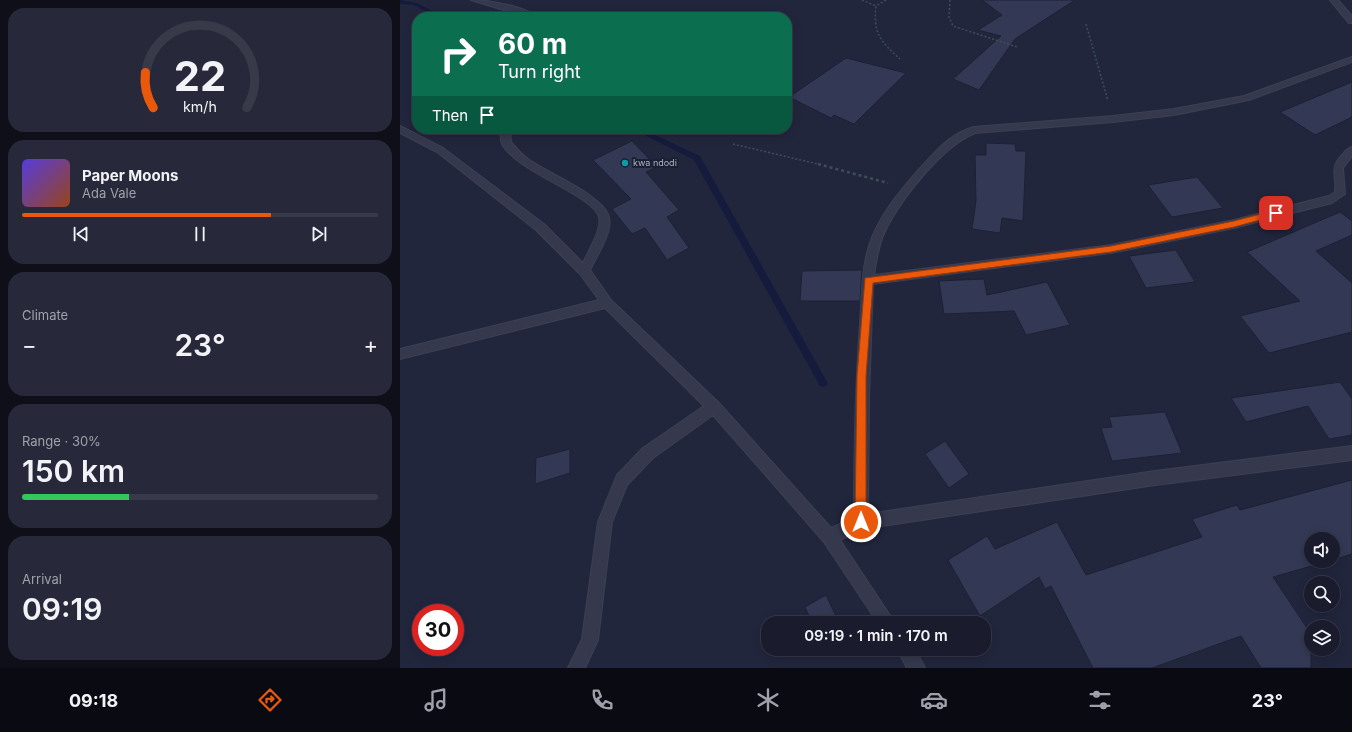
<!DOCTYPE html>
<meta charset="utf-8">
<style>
body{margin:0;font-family:Inter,sans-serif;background:#27293a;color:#f1f3f6;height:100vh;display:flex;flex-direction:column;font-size:15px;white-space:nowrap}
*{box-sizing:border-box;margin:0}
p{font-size:13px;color:#9fa1aa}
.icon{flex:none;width:22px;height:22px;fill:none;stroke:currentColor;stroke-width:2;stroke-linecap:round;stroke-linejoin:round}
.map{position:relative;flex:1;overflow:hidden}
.side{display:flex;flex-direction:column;gap:8px;padding:8px;background:#0e0f19;width:400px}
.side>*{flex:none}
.guide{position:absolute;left:12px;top:12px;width:380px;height:122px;border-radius:16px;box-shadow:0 2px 10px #0003,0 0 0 1px #383a4a;background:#0b6e4f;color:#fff;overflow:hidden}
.fabs{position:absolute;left:904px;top:532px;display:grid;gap:8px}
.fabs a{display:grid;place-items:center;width:36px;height:36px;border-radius:50%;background:#1a1c2e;box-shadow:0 2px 10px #0003,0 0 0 1px #383a4a;font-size:20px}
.speed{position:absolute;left:12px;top:604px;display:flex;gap:8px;font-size:20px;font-weight:700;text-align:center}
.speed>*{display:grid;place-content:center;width:52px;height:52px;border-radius:50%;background:#1a1c2e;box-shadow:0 2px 10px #0003,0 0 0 1px #383a4a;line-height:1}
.speed .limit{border:6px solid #d22;background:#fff;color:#111}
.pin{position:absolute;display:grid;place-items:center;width:34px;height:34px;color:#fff;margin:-17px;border-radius:8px;box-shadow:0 2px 6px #0006}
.me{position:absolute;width:44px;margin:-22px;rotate:0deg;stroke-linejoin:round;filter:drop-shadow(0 0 3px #0008)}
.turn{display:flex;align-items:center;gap:14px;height:84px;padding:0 20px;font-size:18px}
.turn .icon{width:52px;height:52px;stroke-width:2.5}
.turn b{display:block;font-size:28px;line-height:34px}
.then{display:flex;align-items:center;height:38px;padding:0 20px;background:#0003;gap:8px;font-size:15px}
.big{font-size:30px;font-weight:600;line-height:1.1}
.side .widget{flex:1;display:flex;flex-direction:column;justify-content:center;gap:6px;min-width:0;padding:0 14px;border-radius:16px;background:#27293a}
.side .dial{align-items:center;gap:0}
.dial svg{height:104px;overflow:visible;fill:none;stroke:#383a4a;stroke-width:7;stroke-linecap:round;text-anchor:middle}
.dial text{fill:#f1f3f6;stroke:none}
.song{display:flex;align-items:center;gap:12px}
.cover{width:48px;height:48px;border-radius:6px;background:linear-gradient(135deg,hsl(250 70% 55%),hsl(20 70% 35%))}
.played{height:4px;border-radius:2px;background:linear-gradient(90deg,#ea580c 70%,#383a4a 70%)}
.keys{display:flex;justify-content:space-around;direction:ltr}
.heat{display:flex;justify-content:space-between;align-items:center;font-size:22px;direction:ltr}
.charge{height:6px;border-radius:3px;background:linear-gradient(90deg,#34c759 30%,#383a4a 0)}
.trip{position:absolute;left:361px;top:616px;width:230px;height:40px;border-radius:16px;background:#1a1c2e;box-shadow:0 2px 10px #0003,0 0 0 1px #383a4a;font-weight:600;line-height:40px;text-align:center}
.tabs{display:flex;height:64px;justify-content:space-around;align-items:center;background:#0a0b12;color:#9fa1aa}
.tabs .icon{width:28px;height:28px}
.tabs .active{color:#ea580c}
.tabs b{font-size:18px;color:#f1f3f6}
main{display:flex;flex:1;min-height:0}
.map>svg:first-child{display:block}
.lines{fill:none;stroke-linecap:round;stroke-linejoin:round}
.stream{fill:#141b3c;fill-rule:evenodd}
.building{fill:#333954;stroke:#1d2134}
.minor-casing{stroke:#3c4053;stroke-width:2}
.path-far1{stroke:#3c4e57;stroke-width:1.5;stroke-dasharray:2 2;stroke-linecap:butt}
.path{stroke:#3c4e57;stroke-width:2.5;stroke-dasharray:3 3;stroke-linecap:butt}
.minor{fill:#36394d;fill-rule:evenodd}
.route{fill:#ea580c;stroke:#983908}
.culture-dot{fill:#0f9aa8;stroke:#1b1f32;stroke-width:1.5}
.labels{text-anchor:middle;stroke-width:4;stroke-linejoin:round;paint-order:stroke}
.far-poi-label{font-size:9px;fill:#b1b4c9;stroke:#1b1f32;text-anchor:start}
</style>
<main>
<section class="side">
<div class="widget dial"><svg viewBox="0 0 100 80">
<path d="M14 69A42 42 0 1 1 86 69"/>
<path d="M14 69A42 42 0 0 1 8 42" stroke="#ea580c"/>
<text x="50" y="56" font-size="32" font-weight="700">22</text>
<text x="50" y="72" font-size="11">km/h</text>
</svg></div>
<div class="widget">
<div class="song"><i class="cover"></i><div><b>Paper Moons</b><p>Ada Vale</p></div></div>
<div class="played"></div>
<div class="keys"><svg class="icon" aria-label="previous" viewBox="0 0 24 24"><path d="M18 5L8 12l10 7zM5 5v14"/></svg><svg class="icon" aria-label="pause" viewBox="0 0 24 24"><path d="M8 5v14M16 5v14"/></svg><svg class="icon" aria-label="next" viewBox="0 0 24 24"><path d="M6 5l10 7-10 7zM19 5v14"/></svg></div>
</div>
<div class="widget"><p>Climate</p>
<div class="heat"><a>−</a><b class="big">23°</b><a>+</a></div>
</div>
<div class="widget"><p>Range · 30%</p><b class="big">150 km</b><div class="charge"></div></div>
<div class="widget"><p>Arrival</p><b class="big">09:19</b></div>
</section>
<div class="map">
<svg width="952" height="668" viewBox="0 0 952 668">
<rect width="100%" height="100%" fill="#22263d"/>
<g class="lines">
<!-- stream -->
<path class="stream" d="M 0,0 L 17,3 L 43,17 L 36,17 L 14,5 L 0,4 Z
M 233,129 L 242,129 L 300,156 L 426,380 L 428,383 L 426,386 L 423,387 L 420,386 L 294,160 Z"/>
</g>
<!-- building -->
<path class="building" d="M 582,0 L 675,0 L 615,39 L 579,90 L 553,79 L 601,36 L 578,30 L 602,15 Z
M 446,58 L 506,73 L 454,124 L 434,115 L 431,118 L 389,97 Z
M 952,82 L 952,117 L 915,135 L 880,112 Z
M 232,141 L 257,167 L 246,172 L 279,210 L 267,217 L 289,248 L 267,260 L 245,228 L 232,234 L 212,209 L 231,199 L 193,160 Z
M 586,143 L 615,144 L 616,151 L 626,151 L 623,221 L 602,218 L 600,233 L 572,229 L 576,201 L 575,155 L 586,155 Z
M 797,177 L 823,208 L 772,217 L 748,185 Z
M 940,212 L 952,221 L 952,235 L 916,251 L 952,283 L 952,332 L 869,353 L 840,316 L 900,301 L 847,252 Z
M 776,250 L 795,282 L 746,288 L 729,256 Z
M 462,270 L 460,301 L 400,301 L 402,271 Z
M 584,279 L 587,295 L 647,282 L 670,325 L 626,335 L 614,311 L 544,314 L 539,281 Z
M 940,382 L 952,399 L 952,435 L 929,439 L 908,406 L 846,422 L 831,398 Z
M 765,412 L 782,453 L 712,461 L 701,428 L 712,427 L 709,417 Z
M 545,441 L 569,474 L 549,488 L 525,454 Z
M 170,449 L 170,473 L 135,484 L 136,458 Z
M 952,480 L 952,554 L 933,560 L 933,539 L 911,539 L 911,561 L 929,561 L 873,577 L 911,634 L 911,668 L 861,668 L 841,636 L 752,668 L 693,668 L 651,586 L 645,589 L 639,577 L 580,616 L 548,560 L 587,536 L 595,549 L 657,522 L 686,575 L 802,537 L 792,519 L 837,505 L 840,510 Z
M 426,595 L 439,623 L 412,623 L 405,607 Z"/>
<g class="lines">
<!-- minor casing -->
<g class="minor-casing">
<path id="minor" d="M 71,0 C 88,0 125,6 137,17 L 126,17 Z
M 930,0 L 938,0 L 952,16 L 952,23 L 949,23 Z
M 952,57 L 952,62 L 849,100 L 774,115 L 713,122 L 575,133 C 542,146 497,203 483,236 C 478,249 476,262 474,275 L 711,245 L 834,220 L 929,196 L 935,192 C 937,176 929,169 942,155 C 945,151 948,148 952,147 L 952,156 L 943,168 L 945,194 L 932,203 L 834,228 L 711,253 L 473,284 L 469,397 L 468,514 L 755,471 L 952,446 L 952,460 L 755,485 L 462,529 L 440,540 L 495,623 L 478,623 L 424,542 L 313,415 L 253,458 L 227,485 L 212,522 L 198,640 L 185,668 L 168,668 L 182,639 L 198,522 L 217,475 L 243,448 L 304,406 L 205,308 L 0,359 L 0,349 L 199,300 L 180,274 L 136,230 L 37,152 L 0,133 L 0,126 L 43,148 L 144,224 L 183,263 C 188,251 202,230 199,217 C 193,195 117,172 102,144 C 100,140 101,133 100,129 L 110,129 L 111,142 C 116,148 122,155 128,159 C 147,173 203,195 209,217 C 213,232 196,257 190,270 L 211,300 L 319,403 L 431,528 L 454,518 C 454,453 455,389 460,324 C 462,298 461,271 469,246 C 478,216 501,190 522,166 C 537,150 551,133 574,127 L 713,116 L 774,109 L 844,96 Z
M 497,649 L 515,649 L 525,668 L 507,668 Z"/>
</g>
<!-- path-far1 -->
<path class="path-far1" d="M 462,0 L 476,6
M 486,0 L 476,6 C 473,33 480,41 500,59
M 550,0 L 549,17 L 553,26 L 617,47
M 686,24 L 708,101
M 333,144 L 422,165"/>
<!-- path -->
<path class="path" d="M 418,164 L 488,183"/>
<!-- minor -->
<use href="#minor" class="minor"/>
</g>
<!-- route -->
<path class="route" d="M 876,210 L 880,213 L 879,215 L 834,227 L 711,252 L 473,283 L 466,376 L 466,522 L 465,525 L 461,527 L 457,525 L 455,522 L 457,376 L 465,278 L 711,246 L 834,221 Z"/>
<!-- markers -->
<circle class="culture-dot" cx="225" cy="163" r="4"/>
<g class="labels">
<!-- far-poi labels -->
<g class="far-poi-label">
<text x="233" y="166">kwa ndodi</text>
</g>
</g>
</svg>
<div class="fabs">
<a><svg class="icon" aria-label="sound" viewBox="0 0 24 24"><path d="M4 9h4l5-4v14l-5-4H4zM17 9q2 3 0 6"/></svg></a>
<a><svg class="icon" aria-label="search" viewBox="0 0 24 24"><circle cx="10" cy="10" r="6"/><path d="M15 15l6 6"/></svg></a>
<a><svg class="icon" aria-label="layers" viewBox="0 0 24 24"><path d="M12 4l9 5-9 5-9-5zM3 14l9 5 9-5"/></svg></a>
</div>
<div class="speed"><div class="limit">30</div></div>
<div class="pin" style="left:876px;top:213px;background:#d93025"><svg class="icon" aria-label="arrive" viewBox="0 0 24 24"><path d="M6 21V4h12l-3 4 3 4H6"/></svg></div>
<svg class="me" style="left:461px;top:522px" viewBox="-20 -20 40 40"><circle r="17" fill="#ea580c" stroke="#fff" stroke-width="3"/><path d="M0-11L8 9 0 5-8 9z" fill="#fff"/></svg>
<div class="trip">09:19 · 1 min · 170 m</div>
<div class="guide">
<div class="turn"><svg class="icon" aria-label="right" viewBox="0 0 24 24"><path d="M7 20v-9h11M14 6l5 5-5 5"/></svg><div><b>60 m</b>Turn right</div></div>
<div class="then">Then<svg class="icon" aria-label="arrive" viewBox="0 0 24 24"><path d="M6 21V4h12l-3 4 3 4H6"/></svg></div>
</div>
</div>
</main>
<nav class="tabs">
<b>09:18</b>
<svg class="icon active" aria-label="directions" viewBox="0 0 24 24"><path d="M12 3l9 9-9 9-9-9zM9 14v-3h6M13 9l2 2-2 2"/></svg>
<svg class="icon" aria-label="music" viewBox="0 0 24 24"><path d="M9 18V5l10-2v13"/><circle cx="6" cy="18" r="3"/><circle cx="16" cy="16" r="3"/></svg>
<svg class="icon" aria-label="phone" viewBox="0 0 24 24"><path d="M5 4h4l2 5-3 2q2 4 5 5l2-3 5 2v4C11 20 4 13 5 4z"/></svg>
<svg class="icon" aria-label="climate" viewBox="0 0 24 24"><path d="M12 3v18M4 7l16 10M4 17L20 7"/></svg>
<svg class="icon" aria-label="car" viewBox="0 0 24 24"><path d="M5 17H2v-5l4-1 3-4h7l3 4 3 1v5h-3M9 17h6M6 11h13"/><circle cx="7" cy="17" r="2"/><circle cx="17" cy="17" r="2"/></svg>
<svg class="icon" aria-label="filters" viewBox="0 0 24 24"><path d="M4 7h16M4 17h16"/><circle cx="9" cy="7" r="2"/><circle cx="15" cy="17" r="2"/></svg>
<b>23°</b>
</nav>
